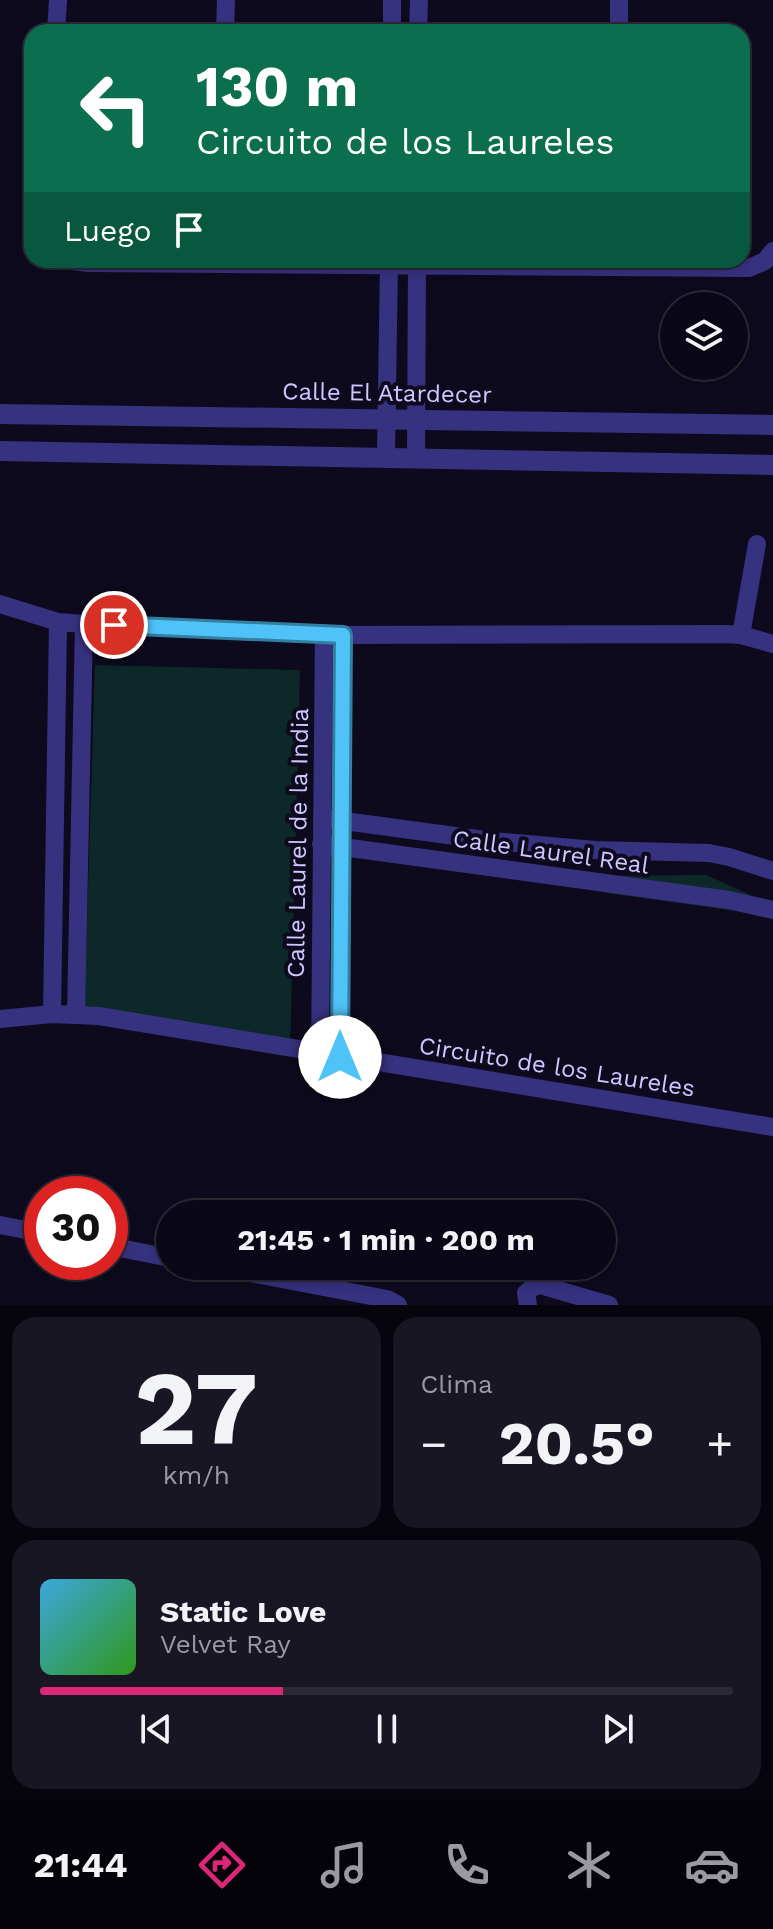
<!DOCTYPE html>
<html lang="es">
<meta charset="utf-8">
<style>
body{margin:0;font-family:"Work Sans",sans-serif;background:#181623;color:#f1f3f6;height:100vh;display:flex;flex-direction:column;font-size:30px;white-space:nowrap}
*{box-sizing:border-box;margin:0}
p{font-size:26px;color:#999aa1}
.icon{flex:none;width:44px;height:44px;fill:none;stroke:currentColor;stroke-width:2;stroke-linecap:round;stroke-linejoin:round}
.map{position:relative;height:1305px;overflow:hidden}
.sheet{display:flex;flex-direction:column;gap:12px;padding:12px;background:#06040c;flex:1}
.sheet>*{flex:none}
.banner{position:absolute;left:24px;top:24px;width:726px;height:244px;border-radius:24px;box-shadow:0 4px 12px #0003,0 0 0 2px #2a2935;background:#0b6e4f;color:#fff;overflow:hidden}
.fabs{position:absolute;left:660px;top:292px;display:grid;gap:16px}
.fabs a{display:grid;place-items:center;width:88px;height:88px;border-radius:50%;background:#0a0816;box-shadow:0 4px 12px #0003,0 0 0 2px #2a2935;font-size:40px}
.speed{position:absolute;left:24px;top:1176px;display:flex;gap:16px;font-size:40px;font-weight:700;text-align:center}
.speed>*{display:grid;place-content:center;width:104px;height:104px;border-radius:50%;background:#0a0816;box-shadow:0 4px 12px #0003,0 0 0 2px #2a2935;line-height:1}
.speed .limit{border:12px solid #d22;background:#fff;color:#111}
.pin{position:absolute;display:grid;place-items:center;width:68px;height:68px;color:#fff;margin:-34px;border:4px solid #fff;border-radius:50%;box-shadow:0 2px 8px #0007}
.me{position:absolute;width:88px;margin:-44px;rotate:0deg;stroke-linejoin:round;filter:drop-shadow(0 0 6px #0008)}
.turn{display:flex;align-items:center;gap:28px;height:168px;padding:0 40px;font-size:36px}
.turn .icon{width:104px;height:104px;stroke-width:2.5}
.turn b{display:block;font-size:56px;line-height:68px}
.then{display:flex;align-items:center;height:76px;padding:0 40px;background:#0003;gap:16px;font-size:30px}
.big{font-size:60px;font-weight:700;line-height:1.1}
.sheet .widget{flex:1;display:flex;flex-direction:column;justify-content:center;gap:12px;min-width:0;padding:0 28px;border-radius:24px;background:#181623}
.sheet .dial{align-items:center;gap:0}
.dial b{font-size:104px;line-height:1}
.song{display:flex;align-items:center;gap:24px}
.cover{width:96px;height:96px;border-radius:12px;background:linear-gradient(135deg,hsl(200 70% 55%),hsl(110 70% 35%))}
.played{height:8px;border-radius:4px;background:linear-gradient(90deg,#db2777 35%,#2a2935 35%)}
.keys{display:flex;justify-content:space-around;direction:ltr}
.heat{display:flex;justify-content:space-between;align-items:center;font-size:44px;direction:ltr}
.sheet .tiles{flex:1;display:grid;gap:12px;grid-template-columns:1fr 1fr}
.widget:last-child{grid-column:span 2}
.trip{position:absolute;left:156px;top:1200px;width:460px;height:80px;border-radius:40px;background:#0a0816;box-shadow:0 4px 12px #0003,0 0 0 2px #2a2935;font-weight:700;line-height:80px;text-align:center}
.menu{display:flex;height:128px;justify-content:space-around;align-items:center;background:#040309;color:#999aa1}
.menu .icon{width:56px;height:56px}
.menu .current{color:#db2777}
.menu b{font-size:36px;color:#f1f3f6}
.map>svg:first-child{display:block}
.green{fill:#0d2828}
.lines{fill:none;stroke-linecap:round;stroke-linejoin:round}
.minor{stroke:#373280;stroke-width:18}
.tertiary{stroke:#373280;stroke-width:20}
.route-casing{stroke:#337fa1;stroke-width:20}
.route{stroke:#4fc3f7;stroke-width:14}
.labels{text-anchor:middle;stroke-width:8;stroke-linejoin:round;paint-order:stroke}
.street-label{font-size:24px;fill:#cfc7ff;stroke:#0e0a1e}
</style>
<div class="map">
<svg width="773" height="1305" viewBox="0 0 773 1305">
<rect width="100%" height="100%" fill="#0e0a1e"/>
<!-- green -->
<path class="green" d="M 95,665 L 300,670 L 290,1051 L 84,1017 Z
M 706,875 L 773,905 L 773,916 L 606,893 L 609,876 Z"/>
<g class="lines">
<!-- minor -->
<path class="minor" d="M 619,0 L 619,32
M 56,32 L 58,0
M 225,32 L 226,0
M 392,32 L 392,0
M 418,32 L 419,0
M 63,260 L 89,263 L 749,268 L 765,261 L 773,251
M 386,457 L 389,260
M 416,458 L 417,260
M 0,604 L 58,622 L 84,624 L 343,635 L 725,634 L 741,635 L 773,644
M 741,635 L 757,544
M 322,818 L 492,841 L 595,850 L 709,853 L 729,857 L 773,871
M 321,844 L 729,900 L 773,910
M 52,1014 L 58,622
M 76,1014 L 84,624
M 0,1019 L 52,1014 L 99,1016 L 773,1127
M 320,1053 L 324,633
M 340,1057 L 343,635
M 0,1225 L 42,1233
M 110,1246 L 170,1258
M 214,1266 L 387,1299 L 398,1305
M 528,1305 L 526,1293 L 537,1284 L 609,1305"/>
<!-- tertiary -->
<path class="tertiary" d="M 0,414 L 773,425
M 0,451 L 773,465"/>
</g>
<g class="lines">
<!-- route casing -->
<g class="route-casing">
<path id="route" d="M 114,625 L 343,635 L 340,1057"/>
</g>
<!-- route -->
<use href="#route" class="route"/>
</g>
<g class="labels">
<!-- street labels -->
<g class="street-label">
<text transform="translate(387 393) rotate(1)" y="8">Calle El Atardecer</text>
<text transform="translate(298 843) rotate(-89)" y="8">Calle Laurel de la India</text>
<text transform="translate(551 852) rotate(8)" y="8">Calle Laurel Real</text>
<text transform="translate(557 1067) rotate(9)" y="8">Circuito de los Laureles</text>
</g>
</g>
</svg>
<div class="fabs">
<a><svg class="icon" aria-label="layers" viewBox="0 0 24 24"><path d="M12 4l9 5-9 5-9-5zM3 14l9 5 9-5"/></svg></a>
</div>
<div class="speed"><div class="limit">30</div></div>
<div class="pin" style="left:114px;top:625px;background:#d93025"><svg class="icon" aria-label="arrive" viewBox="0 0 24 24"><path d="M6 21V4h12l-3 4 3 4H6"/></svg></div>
<svg class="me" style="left:340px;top:1057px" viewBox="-20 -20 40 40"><circle r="19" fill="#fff"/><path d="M0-13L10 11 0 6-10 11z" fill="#4fc3f7"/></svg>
<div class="trip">21:45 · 1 min · 200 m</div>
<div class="banner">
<div class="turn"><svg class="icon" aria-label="left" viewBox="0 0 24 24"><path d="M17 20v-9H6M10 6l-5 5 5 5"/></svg><div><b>130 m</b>Circuito de los Laureles</div></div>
<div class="then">Luego<svg class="icon" aria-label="arrive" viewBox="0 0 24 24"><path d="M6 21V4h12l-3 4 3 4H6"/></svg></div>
</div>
</div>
<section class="sheet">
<div class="tiles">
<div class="widget dial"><b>27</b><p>km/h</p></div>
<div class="widget"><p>Clima</p>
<div class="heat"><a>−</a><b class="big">20.5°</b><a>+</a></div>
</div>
<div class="widget">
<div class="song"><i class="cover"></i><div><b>Static Love</b><p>Velvet Ray</p></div></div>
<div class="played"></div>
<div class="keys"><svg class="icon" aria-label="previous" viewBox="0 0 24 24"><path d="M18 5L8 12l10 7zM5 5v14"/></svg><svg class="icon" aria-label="pause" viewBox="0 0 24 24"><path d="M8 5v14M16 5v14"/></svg><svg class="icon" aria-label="next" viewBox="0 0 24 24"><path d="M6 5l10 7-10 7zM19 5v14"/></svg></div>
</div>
</div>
</section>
<nav class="menu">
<b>21:44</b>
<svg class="icon current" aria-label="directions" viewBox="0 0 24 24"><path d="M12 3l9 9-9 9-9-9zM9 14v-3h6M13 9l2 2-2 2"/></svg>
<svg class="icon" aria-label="music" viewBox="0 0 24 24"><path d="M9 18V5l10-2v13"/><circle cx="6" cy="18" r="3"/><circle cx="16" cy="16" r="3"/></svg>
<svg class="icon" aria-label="phone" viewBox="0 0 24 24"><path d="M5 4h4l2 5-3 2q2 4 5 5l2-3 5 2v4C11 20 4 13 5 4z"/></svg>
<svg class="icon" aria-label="climate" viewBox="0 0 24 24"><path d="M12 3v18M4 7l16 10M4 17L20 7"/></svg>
<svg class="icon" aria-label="car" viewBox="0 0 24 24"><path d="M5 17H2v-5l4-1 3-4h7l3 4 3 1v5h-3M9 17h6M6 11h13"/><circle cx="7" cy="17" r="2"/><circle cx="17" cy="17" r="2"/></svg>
</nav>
